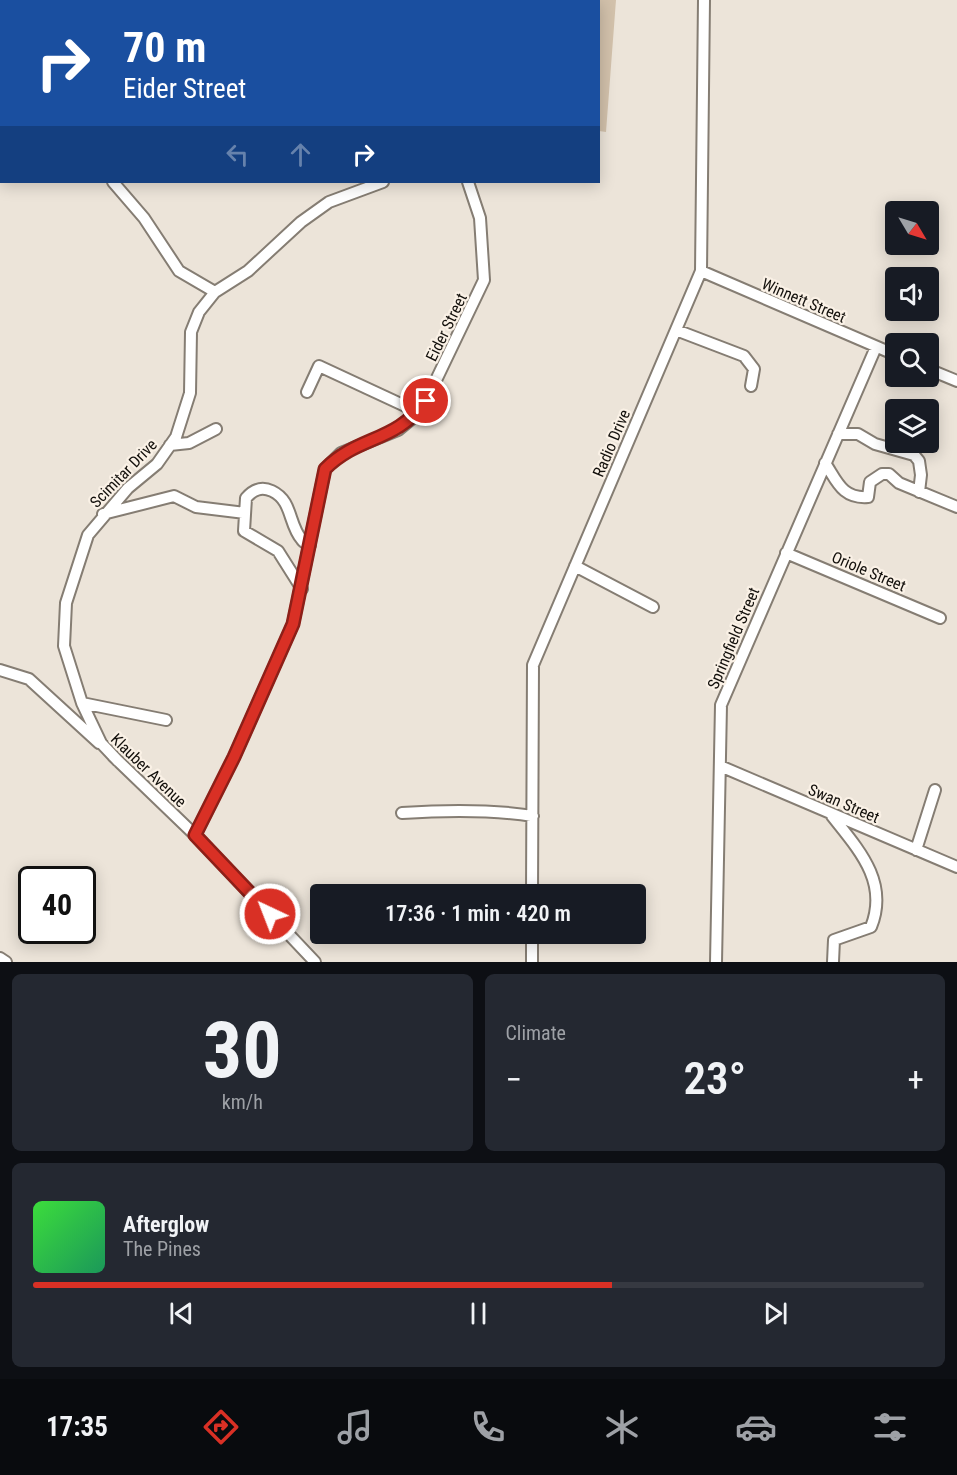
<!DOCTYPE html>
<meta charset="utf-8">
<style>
body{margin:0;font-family:"Roboto Condensed",sans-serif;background:#242831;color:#f1f3f6;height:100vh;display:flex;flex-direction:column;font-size:22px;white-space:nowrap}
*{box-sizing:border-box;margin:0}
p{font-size:20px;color:#9ea1a6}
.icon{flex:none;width:33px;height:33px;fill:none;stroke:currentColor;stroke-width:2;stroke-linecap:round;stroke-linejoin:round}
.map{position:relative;height:962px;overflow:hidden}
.details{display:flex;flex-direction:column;gap:12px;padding:12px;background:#0d0f14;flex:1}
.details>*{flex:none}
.hud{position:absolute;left:0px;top:0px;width:600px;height:183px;box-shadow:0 3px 15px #0003;background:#1a4fa0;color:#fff;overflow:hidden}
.needle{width:39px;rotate:128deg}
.tools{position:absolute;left:885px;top:201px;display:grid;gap:12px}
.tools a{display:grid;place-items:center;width:54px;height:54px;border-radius:6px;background:#171b24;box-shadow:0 3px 15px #0003;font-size:30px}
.speed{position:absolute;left:18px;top:866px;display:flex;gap:12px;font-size:30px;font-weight:700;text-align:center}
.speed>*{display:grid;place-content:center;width:78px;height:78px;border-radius:50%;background:#171b24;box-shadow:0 3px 15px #0003;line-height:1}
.speed .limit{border:3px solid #111;border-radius:9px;background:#fff;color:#111}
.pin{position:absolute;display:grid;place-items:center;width:51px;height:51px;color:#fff;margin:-26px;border:3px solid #fff;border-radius:50%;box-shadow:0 2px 6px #0007}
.me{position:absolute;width:66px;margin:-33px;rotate:317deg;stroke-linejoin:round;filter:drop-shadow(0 0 4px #0008)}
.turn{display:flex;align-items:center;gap:21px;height:126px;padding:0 24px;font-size:27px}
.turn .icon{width:78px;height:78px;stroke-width:2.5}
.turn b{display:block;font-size:42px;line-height:51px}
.lanes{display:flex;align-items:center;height:57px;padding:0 24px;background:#0003;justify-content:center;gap:30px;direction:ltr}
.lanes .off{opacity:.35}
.big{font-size:45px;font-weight:600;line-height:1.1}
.details .tile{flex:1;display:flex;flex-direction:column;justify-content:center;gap:9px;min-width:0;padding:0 21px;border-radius:9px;background:#242831}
.details .dial{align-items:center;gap:0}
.dial b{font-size:78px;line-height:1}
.song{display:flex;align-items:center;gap:18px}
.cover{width:72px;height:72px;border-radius:9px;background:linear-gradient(135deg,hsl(120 70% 55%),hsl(150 70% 35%))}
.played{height:6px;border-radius:3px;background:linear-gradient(90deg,#d93025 65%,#363941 65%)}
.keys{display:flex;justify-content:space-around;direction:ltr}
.heat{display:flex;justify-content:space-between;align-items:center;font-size:33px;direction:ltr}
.details .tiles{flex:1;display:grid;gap:12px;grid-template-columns:1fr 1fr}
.tile:last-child{grid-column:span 2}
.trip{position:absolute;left:310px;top:884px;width:336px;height:60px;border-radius:6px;background:#171b24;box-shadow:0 3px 15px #0003;font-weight:600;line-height:60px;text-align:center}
.tabs{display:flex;height:96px;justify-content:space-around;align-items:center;background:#090b0e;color:#9ea1a6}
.tabs .icon{width:42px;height:42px}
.tabs .selected{color:#d93025}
.tabs b{font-size:27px;color:#f1f3f6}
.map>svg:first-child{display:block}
.green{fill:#d2c1ab}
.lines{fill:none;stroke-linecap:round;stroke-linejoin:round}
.minor-casing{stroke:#857d73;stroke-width:14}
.minor{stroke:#fff;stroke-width:10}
.route-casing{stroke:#8d1f18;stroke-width:15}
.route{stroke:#d93025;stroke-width:10}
.labels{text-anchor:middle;stroke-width:4.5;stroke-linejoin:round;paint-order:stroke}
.street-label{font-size:16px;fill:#13100c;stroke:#faf1e6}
</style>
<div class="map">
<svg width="957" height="962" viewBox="0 0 957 962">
<rect width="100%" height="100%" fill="#ece4d9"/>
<!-- green -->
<path class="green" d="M 528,0 L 616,0 L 606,132 L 599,131 L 598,2 Z"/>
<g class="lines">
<!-- minor casing -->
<g class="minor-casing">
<path id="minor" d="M 361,0 L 364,2
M 0,141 L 2,140
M 113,182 L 144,218 L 179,271 L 215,292
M 701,271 L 896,355
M 676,330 L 744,356 L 754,369 L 751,386
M 928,369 L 957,381
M 307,392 L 319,366 L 418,412
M 838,434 L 858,434 L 875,444 L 914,455 L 919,461 L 921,475 L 919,492
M 170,445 L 189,443 L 216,429
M 825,463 C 837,481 842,499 868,497 L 870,482 L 882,474 L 889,474 L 899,483 L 957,507
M 103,514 L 174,496 L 196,507 L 245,513
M 786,553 L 940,618
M 575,566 L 653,607
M 302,589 L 278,551 L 244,531 L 246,498 C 253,490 261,486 272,491 C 293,501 288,524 302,540 C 304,543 307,544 310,545
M 0,670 L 29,679 L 99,743
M 82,703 L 166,720
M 113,756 L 195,835 L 315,962
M 118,761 L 101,743 L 82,703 L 64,646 L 66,603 L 88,535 L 128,488 L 157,464 L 176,437 L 190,393 L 191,332 L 199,312 L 215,292 L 248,271 L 301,222 L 329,202 L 383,182
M 720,766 L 957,867
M 402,813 C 446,810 489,809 533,816
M 832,816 C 859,850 889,882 871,927 L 834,940 L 833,962
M 195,835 L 234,757 L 293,624 L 325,469 L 341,453 L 398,430 L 415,416 L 426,401 L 484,280 L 480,218 L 468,182
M 916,850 L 935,790
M 532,894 L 533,665 L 701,271 L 704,0
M 0,958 L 6,962
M 532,962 L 532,933
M 716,962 L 721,705 L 876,347"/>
</g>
<!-- minor -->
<use href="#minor" class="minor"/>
</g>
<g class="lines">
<!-- route casing -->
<g class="route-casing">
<path id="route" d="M 270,914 L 195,835 L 234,757 L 293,624 L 325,469 C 359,435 395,443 426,401"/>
</g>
<!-- route -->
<use href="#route" class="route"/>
</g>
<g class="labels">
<!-- street labels -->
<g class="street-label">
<text transform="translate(804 300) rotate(23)" y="6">Winnett Street</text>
<text transform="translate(446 327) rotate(-64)" y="6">Eider Street</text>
<text transform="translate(611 443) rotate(-67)" y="6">Radio Drive</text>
<text transform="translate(123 473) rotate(-46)" y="6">Scimitar Drive</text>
<text transform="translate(869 571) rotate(23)" y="6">Oriole Street</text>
<text transform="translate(733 638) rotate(-67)" y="6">Springfield Street</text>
<text transform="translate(149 770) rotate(44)" y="6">Klauber Avenue</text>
<text transform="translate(844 803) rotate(23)" y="6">Swan Street</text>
</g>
</g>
</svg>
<div class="tools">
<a><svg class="needle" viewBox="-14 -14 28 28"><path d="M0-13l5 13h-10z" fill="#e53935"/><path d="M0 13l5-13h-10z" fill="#9ea1a6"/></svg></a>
<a><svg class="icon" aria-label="sound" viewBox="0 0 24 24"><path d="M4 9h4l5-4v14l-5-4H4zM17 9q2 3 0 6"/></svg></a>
<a><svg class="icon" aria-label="search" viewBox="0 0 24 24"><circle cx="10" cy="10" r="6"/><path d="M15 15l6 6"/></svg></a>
<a><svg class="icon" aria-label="layers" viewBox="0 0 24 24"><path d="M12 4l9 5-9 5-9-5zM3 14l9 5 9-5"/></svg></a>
</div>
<div class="speed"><div class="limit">40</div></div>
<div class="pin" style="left:426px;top:401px;background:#d93025"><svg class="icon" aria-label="arrive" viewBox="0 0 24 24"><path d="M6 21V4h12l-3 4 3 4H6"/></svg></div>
<svg class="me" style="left:270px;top:914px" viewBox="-20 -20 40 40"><circle r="17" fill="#d93025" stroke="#fff" stroke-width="3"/><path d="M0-11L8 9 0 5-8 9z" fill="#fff"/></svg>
<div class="trip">17:36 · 1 min · 420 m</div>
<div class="hud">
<div class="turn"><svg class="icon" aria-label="right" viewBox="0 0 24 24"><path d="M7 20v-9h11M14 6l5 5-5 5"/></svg><div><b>70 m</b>Eider Street</div></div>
<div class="lanes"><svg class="icon off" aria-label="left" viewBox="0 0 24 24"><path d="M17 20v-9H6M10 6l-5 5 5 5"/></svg><svg class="icon off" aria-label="ahead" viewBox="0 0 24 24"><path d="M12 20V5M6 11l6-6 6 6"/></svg><svg class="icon" aria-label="right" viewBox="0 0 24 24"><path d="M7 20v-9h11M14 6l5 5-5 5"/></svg></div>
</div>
</div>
<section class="details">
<div class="tiles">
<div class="tile dial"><b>30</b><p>km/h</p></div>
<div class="tile"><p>Climate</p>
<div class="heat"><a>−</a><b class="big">23°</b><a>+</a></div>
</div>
<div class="tile">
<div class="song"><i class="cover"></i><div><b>Afterglow</b><p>The Pines</p></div></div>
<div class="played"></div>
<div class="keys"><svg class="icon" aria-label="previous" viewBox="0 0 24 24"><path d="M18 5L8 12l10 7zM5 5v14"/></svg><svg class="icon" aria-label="pause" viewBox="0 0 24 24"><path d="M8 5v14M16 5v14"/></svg><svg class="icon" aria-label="next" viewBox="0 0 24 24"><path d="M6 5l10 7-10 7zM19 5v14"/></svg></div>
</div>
</div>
</section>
<nav class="tabs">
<b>17:35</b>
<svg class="icon selected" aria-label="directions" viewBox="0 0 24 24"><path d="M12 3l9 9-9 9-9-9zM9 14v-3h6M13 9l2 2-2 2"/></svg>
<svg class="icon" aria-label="music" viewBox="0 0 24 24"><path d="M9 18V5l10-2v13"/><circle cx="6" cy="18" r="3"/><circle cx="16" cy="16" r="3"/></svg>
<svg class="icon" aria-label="phone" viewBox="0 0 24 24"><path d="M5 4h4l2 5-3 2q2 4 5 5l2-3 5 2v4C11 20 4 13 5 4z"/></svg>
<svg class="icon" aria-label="climate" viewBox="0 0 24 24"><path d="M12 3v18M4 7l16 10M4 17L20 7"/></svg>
<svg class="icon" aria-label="car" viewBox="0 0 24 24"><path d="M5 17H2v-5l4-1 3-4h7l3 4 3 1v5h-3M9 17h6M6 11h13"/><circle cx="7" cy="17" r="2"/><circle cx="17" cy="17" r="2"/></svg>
<svg class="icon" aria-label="filters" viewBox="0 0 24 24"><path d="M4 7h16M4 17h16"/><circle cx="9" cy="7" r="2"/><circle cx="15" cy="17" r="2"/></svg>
</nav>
